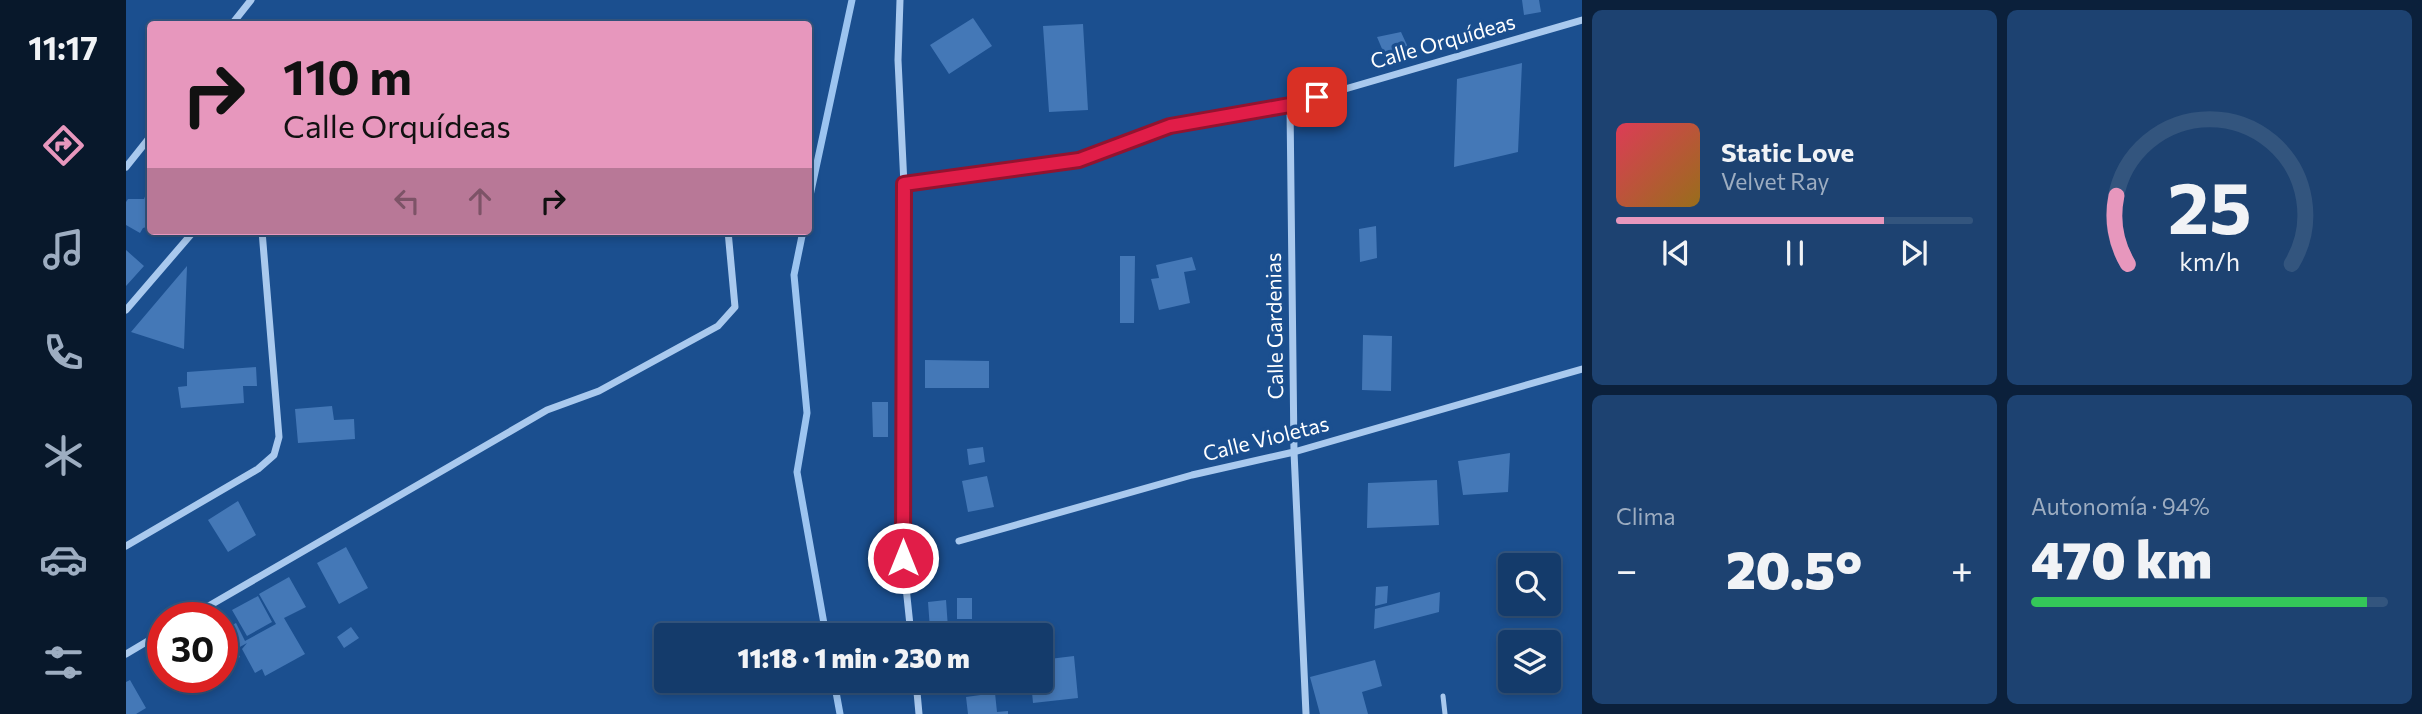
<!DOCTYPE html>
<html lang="es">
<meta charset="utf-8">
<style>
body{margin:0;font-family:Commissioner,sans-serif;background:#1d4271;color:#f1f3f6;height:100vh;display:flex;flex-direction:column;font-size:26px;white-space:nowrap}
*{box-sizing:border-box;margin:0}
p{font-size:23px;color:#9dadc1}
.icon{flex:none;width:38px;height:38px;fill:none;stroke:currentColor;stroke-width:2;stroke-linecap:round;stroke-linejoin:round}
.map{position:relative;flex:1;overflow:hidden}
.sheet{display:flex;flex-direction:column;gap:10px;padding:10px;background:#0b203b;width:840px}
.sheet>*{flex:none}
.top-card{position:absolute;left:21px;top:21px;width:665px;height:214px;border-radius:7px;box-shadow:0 4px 10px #0003,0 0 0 2px #33557e;background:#e797bd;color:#111;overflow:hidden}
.tools{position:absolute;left:1372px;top:553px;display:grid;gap:14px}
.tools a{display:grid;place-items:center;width:63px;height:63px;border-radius:7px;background:#143b6b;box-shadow:0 4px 10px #0003,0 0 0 2px #33557e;font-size:35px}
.speed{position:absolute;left:21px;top:602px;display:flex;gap:14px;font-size:35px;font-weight:700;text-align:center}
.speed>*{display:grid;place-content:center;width:91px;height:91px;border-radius:50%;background:#143b6b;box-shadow:0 4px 10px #0003,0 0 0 2px #33557e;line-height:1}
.speed .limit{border:10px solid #d22;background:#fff;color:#111}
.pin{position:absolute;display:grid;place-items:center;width:60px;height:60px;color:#fff;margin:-30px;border-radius:14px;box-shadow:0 4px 10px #0006}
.me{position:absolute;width:77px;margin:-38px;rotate:0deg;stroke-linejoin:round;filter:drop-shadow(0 0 5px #0008)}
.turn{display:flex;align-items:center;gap:24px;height:147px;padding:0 21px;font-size:32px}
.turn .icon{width:91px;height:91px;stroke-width:2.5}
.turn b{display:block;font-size:49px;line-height:60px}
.lanes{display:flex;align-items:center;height:66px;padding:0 21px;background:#0003;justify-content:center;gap:35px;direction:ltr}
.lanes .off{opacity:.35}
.big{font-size:52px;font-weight:800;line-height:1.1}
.sheet .card{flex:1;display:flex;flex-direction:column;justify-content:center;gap:10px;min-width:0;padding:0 24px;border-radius:10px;background:#1d4271}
.sheet .dial{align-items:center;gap:0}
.dial svg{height:182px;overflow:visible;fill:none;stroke:#33557e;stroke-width:7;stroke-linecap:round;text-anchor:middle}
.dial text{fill:#f1f3f6;stroke:none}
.song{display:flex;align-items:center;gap:21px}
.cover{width:84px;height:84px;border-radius:10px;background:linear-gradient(135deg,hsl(350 70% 55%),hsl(40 70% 35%))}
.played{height:7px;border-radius:4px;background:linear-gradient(90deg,#e797bd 75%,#33557e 75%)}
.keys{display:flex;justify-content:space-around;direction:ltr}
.heat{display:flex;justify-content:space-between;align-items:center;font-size:38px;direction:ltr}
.charge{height:10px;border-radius:5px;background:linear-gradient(90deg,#34c759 94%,#33557e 0)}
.sheet .tiles{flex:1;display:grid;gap:10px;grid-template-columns:repeat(2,1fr)}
.trip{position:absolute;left:528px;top:623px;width:399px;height:70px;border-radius:7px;background:#143b6b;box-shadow:0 4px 10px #0003,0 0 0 2px #33557e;font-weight:800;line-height:70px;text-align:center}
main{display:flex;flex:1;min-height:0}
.dock{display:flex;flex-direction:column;width:126px;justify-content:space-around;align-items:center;background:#08182b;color:#9dadc1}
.dock .icon{width:49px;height:49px}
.dock .active{color:#e797bd}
.dock b{font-size:32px;color:#f1f3f6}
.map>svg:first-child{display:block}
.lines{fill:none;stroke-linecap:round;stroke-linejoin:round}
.stream{stroke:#9cc4f0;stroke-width:7}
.building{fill:#4478b7}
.service{stroke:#a9c9ee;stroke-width:5}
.minor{stroke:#a9c9ee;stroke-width:7}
.route-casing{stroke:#92132f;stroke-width:18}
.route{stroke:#e11d48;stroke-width:12}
.labels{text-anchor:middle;stroke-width:7;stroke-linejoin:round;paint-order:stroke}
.street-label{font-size:21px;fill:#fff;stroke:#1b4f8f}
</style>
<main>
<nav class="dock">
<b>11:17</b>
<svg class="icon active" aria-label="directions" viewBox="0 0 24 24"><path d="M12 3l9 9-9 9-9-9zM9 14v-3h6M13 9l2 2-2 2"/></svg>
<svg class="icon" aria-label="music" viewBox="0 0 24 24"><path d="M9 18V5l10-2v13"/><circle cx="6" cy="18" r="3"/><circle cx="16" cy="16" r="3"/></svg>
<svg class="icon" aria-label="phone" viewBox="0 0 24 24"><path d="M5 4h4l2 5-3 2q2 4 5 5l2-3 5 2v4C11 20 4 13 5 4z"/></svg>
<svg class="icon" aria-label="climate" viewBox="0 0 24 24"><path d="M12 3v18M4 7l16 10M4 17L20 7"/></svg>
<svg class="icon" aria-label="car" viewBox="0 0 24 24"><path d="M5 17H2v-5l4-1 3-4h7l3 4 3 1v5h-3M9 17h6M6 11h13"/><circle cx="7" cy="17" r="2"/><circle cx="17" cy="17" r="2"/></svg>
<svg class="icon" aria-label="filters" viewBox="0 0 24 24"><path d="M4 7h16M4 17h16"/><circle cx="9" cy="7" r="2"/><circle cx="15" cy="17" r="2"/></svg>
</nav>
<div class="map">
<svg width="1456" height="714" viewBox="0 0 1456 714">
<rect width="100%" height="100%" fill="#1b4f8f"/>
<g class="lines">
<!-- stream -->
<path class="stream" d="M 682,205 L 726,0
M 677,231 L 668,275 L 681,413 L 671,472 L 700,635
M 708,681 L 714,714"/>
</g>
<!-- building -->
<path class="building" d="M 1396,0 L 1413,0 L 1415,12 L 1398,15 Z
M 847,18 L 866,46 L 823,74 L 804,45 Z
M 957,24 L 962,110 L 923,112 L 917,26 Z
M 1275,32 L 1286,56 L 1262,63 L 1251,37 Z
M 1396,63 L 1392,152 L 1328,167 L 1331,79 Z
M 24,184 L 24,226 L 17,228 L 14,233 L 0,225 L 0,202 L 2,199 L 18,199 Z
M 1250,226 L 1251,258 L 1234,262 L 1233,229 Z
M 0,250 L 18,266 L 0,286 Z
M 994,256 L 1009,256 L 1008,323 L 994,323 Z
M 1066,257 L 1070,270 L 1058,272 L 1064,303 L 1033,310 L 1025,279 L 1033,278 L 1030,265 Z
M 61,266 L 58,349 L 5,332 Z
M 1237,335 L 1266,336 L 1265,391 L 1236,390 Z
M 799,360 L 863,361 L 863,388 L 799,388 Z
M 130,367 L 131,386 L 117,386 L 118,403 L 55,408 L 52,387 L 61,386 L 61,372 Z
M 746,402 L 762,402 L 762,437 L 747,437 Z
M 206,406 L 208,420 L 228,419 L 229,439 L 172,443 L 169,409 Z
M 857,447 L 859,462 L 843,465 L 841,449 Z
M 1384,453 L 1382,492 L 1337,495 L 1332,461 Z
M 861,476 L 868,507 L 842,512 L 836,481 Z
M 1311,480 L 1313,525 L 1241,528 L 1242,483 Z
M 112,501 L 130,535 L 102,552 L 82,520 Z
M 220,547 L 242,588 L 213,604 L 191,563 Z
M 163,577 L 180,607 L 158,618 L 179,654 L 139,676 L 136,669 L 129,673 L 116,649 L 121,643 L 112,648 L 101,628 L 110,623 L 119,641 L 150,624 L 133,594 Z
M 1262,586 L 1261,603 L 1249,606 L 1250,587 Z
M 1314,592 L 1313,612 L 1248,629 L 1249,609 Z
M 132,596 L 146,622 L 121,636 L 106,610 Z
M 831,598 L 846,598 L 846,619 L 831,619 Z
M 820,600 L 822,628 L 804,629 L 802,602 Z
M 225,627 L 233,638 L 218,648 L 211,637 Z
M 102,635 L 114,657 L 103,663 L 96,652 L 96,639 Z
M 948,656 L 952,698 L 907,703 L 905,681 L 915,681 L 915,660 Z
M 1249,660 L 1256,686 L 1236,692 L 1242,714 L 1194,714 L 1184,677 Z
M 4,680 L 20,708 L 10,714 L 0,714 L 0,682 Z
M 869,693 L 871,712 L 882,711 L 882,714 L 842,714 L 840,697 Z"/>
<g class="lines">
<!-- service -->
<path class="service" d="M 1317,696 L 1319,714"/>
<!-- minor -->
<path class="minor" d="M 774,0 L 772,60 L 778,185 L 777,558 L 785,635
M 106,24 L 125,0
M 1164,105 L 1168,452 L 1180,714
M 0,167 L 24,137
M 778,185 L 953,160 L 1044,126 L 1164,105 L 1456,20
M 0,310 L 68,231
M 833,541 L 1066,475 L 1168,452 L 1456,369
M 0,546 L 132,469 L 148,455 L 153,437 L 136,231
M 62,618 L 421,410 L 473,391 L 592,326 L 609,307 L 602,231
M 0,654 L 37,632
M 790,681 L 793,714"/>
</g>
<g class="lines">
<!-- route casing -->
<g class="route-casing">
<path id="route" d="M 777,558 L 778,184 L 953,160 L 1044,126 L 1164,105 L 1191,97"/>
</g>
<!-- route -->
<use href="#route" class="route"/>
</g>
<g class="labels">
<!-- street labels -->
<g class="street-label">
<text transform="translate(1317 42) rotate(-16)" y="7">Calle Orquídeas</text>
<text transform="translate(1149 326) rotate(-91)" y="7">Calle Gardenias</text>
<text transform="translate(1140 439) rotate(-14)" y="7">Calle Violetas</text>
</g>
</g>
</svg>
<div class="tools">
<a><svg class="icon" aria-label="search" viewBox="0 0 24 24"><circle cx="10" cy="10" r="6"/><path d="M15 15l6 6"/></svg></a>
<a><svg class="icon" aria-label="layers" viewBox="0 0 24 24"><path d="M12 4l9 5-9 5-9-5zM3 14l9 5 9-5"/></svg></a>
</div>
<div class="speed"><div class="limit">30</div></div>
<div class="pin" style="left:1191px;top:97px;background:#d93025"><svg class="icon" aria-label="arrive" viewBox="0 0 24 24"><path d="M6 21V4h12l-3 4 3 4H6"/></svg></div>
<svg class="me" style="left:777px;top:558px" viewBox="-20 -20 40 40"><circle r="17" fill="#e11d48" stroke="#fff" stroke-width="3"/><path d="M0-11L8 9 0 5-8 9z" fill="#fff"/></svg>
<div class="trip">11:18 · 1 min · 230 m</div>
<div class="top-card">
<div class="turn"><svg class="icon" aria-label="right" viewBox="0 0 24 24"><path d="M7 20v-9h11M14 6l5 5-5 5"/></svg><div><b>110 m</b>Calle Orquídeas</div></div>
<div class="lanes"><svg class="icon off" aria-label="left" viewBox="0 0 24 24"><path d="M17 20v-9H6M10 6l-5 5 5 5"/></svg><svg class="icon off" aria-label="ahead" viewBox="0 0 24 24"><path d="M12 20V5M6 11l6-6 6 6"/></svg><svg class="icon" aria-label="right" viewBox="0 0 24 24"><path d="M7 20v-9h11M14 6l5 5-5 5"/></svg></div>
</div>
</div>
<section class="sheet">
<div class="tiles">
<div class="card">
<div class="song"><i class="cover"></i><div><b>Static Love</b><p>Velvet Ray</p></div></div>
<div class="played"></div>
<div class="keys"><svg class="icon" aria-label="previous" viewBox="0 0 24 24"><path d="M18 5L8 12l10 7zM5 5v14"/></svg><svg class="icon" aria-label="pause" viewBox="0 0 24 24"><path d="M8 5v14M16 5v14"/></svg><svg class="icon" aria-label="next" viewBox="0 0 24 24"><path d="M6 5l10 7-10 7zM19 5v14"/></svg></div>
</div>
<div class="card dial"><svg viewBox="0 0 100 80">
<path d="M14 69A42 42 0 1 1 86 69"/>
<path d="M14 69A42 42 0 0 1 9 39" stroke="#e797bd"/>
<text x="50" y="56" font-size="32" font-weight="700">25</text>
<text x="50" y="72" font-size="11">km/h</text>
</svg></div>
<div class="card"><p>Clima</p>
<div class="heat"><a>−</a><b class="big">20.5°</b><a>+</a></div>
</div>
<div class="card"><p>Autonomía · 94%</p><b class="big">470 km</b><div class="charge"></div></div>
</div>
</section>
</main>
